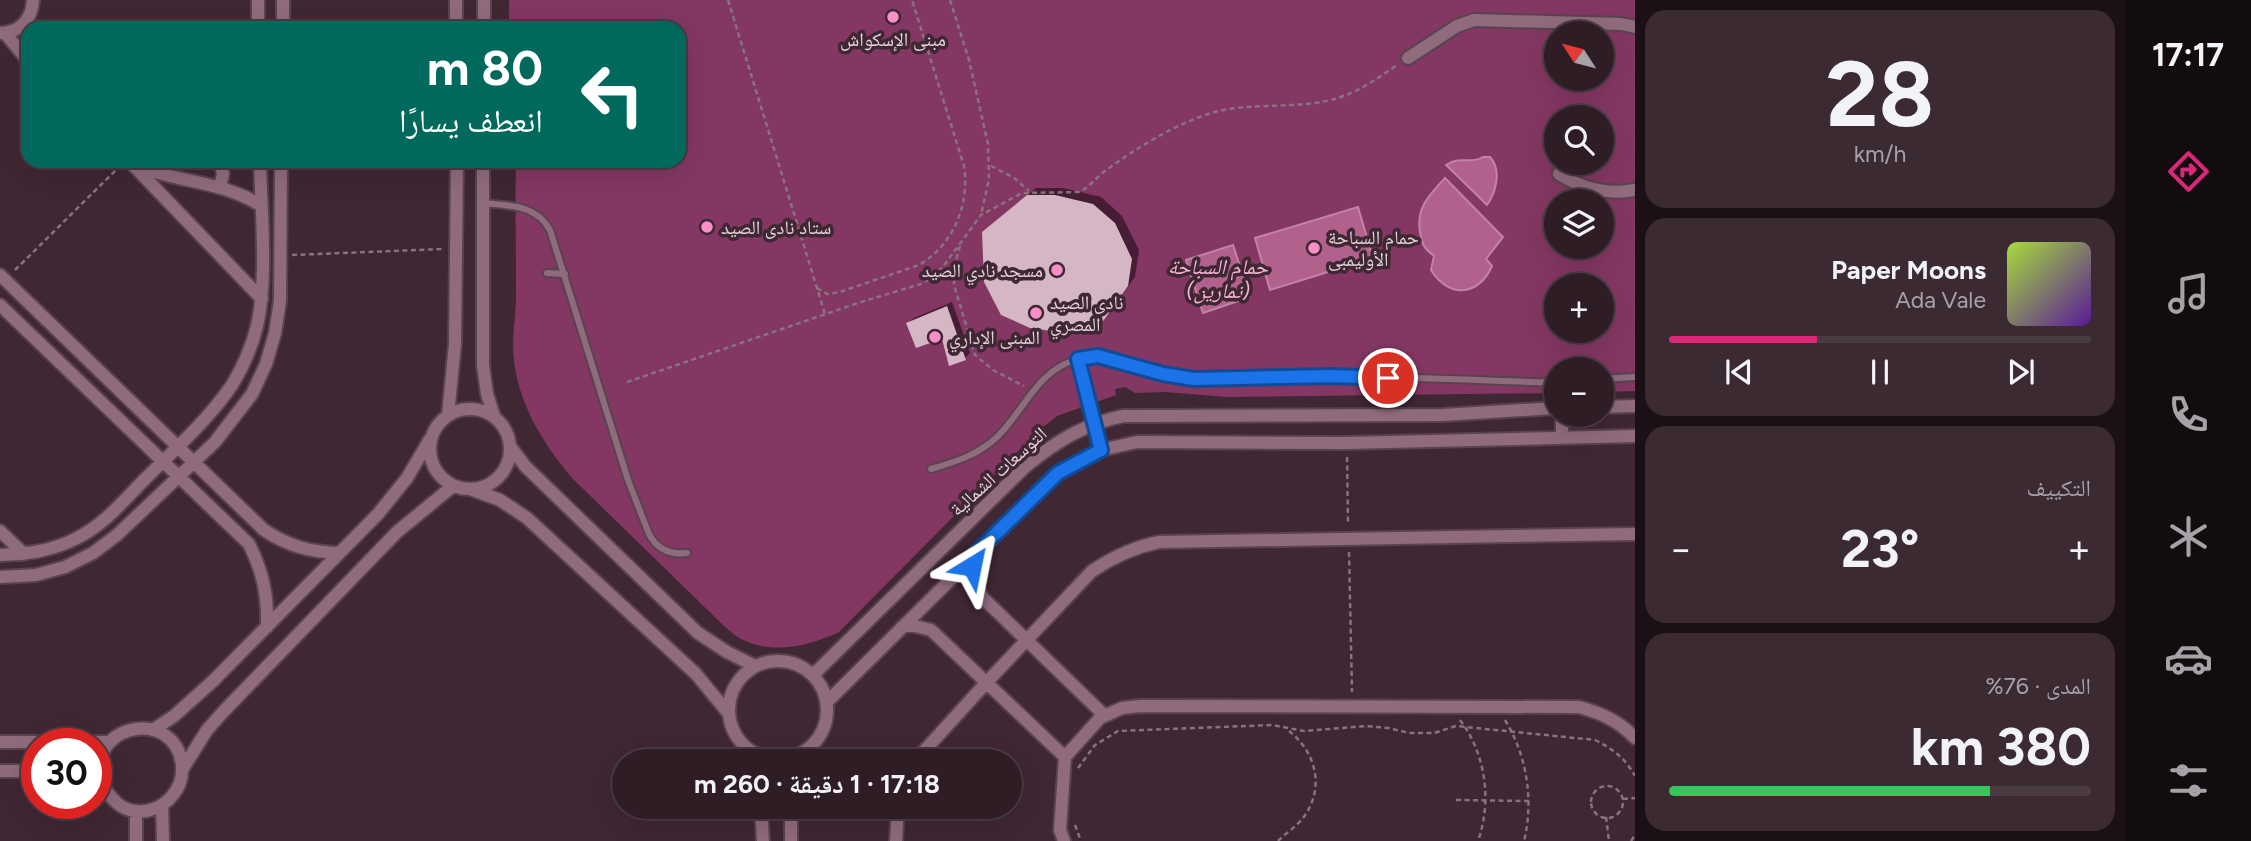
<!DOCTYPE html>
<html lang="ar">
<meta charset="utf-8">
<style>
body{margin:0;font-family:Figtree,"Noto Naskh Arabic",sans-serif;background:#3b2a32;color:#f1f3f6;direction:rtl;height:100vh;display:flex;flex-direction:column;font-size:26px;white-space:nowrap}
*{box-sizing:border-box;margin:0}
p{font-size:23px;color:#a7a2a7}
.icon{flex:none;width:38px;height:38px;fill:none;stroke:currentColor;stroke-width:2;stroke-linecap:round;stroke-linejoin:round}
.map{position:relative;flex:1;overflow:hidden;direction:ltr}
.panel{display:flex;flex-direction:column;gap:10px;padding:10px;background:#1a1015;width:490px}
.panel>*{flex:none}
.top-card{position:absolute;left:21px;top:21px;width:665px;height:147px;border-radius:21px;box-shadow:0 7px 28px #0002,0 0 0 2px #4a3b43;direction:rtl;background:#00695c;color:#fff;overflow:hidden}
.needle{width:46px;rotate:306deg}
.controls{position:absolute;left:1544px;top:21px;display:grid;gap:14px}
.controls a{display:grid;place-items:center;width:70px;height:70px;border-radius:50%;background:#2f1d26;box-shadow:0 7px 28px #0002,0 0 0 2px #4a3b43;font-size:35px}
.speed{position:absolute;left:21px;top:728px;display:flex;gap:14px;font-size:35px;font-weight:700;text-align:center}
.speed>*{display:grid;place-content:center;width:91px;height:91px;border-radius:50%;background:#2f1d26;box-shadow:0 7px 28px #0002,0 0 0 2px #4a3b43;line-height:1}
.speed .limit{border:10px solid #d22;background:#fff;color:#111}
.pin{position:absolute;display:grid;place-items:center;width:60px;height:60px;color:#fff;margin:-30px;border:4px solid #fff;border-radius:50%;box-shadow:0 2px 7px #0007}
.me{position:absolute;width:77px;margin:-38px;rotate:35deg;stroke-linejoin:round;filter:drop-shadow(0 0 5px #0008)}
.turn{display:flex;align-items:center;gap:24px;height:147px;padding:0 28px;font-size:32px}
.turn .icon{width:91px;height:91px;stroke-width:2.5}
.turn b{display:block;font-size:49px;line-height:60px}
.big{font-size:52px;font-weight:700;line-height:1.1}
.panel .tile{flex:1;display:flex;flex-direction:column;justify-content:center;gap:10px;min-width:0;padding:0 24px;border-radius:21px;background:#3b2a32}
.panel .dial{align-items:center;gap:0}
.dial b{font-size:91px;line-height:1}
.song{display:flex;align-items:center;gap:21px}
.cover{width:84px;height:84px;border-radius:10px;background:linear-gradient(135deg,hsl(80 70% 55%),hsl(270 70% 35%))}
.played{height:7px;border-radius:4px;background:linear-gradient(90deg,#db2777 35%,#4a3b43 35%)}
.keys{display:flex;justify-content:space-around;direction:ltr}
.heat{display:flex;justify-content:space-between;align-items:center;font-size:38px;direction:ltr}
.charge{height:10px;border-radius:5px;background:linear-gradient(90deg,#34c759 76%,#4a3b43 0)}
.trip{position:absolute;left:612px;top:749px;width:410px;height:70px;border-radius:35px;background:#2f1d26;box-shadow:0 7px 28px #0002,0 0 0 2px #4a3b43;font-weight:700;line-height:70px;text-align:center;direction:rtl}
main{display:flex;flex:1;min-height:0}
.menu{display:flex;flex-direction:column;width:126px;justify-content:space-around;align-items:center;background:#130c0f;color:#a7a2a7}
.menu .icon{width:49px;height:49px}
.menu .selected{color:#db2777}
.menu b{font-size:32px;color:#f1f3f6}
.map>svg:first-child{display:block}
.green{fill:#833762;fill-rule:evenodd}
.water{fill:#b2618d;stroke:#c184a5;stroke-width:2}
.shadow{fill:#0007}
.building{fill:#d5b6c5}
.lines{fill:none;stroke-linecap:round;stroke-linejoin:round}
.lane-casing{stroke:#59434e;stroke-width:10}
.street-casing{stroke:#59434e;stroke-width:16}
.path{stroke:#88737e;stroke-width:2.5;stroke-dasharray:5 3.5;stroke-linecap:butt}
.lane{stroke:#8f6b7d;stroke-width:6}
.street{stroke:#8f6b7d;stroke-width:12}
.route-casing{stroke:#114b97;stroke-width:18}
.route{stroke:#1a73e8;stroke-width:12}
.poi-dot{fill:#fa8fc8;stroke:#3f2733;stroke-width:2.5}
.labels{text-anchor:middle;stroke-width:7;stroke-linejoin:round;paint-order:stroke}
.poi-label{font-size:19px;fill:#e4d4dc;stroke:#3f2733;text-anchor:start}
.street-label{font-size:19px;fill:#e4d4dc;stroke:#3f2733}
.water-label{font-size:21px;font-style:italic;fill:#f7b4d6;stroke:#3f2733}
</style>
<main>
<nav class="menu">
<b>17:17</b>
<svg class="icon selected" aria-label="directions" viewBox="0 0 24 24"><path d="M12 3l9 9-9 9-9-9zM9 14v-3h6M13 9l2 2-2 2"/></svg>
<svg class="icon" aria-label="music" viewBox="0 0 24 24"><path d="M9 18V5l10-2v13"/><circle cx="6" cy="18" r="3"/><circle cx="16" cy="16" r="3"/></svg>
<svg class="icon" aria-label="phone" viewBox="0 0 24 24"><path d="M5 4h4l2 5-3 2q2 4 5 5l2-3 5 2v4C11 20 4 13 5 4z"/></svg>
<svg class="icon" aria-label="climate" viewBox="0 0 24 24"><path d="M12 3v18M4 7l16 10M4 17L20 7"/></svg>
<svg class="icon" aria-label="car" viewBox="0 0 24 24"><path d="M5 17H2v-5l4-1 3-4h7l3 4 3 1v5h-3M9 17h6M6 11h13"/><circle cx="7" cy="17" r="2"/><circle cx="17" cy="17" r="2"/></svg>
<svg class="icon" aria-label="filters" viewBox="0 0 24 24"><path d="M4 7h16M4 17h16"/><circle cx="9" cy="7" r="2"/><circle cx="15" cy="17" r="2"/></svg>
</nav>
<section class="panel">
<div class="tile dial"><b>28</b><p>km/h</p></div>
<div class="tile">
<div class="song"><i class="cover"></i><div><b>Paper Moons</b><p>Ada Vale</p></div></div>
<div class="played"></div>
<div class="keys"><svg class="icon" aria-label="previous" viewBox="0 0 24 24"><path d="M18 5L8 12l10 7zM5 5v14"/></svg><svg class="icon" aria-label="pause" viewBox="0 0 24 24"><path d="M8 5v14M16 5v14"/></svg><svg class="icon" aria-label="next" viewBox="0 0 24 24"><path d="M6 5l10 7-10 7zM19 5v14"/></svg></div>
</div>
<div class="tile"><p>التكييف</p>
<div class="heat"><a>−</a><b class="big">23°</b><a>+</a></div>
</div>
<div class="tile"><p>المدى · 76%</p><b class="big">380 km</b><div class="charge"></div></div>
</section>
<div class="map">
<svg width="1635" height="841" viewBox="0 0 1635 841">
<rect width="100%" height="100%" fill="#3f2733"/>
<!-- green -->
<path class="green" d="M 509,0 L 1635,0 L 1635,391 L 1601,392 L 1601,369 L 1556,369 L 1556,393 L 1227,397 L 1165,392 L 1135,393 L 1125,387 L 1115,389 L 1116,395 L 1057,416 L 1038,431 L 839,632 C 809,646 774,655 741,639 C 735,636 729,630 723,625 L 572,478 C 540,440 513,395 513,344 C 513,326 517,308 516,290 C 516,247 515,204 516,161 L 679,161 L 679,28 L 509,28 ZM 1556,33 L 1601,33 L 1601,79 L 1556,79 ZM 1556,117 L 1601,117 L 1601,163 L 1556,163 ZM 1556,201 L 1601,201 L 1601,247 L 1556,247 ZM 1556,285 L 1601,285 L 1601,331 L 1556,331 Z"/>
<!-- water -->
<path class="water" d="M 1483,157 L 1490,157 C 1502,170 1496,192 1487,205 L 1446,165 C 1462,155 1470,165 1483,157 Z
M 1445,178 L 1503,237 L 1486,259 L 1492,266 C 1479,296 1449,299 1431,270 L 1434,256 C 1424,248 1422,245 1420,232 C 1416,208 1429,195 1445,178 Z
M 1358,207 L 1373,258 L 1270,290 L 1255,238 Z
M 1233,245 L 1250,297 L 1203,313 L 1186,260 Z"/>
<!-- shadow -->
<path class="shadow" d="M 1036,188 L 1063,188 L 1101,197 L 1122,216 L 1139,250 L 1135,277 L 1108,314 L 992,225 Z
M 952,302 L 970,353 L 965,358 L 943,337 L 908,323 L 914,318 Z"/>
<!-- building -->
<path class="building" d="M 1027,195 L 1055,195 L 1093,204 L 1115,223 L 1132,259 L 1128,286 L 1101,324 L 1075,330 L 1052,331 L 1030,328 L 1001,315 L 984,282 L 982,232 Z
M 947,306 L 966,360 L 949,366 L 942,339 L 916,348 L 906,323 Z"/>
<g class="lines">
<!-- lane casing -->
<g class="lane-casing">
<path id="lane" d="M 483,203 C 509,206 536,204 550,230 L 628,480 L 649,534 C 657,549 670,555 687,553
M 547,273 L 565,274
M 1078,359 L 1094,424
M 1601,379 L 1635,377
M 931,469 C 955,462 978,455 997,437 C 1024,411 1036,372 1075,360 C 1110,349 1157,376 1194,379 C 1239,382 1287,376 1332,376 C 1407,377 1481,380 1556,383"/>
</g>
<!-- street casing -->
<g class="street-casing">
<path id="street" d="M 258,0 L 258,28
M 456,0 L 456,28
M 283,28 L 283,0
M 484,28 L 484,0
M 0,33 C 20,33 32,19 33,0
M 5,33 L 28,61
M 1408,58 L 1457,26 L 1474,20 L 1621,24 L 1635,27
M 187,161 L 219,161
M 220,161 L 223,174 L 220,187
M 483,161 L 483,365 L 487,394 L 494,416
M 133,165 L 262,299
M 136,166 C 177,182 222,181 260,205
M 1559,174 C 1583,189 1607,195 1635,190
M 0,275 L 264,530 C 288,546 310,552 339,553
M 0,305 L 249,544 C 263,572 268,596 267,627
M 1601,407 L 1635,406
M430 449a40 40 0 1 1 80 0a40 40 0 1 1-80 0Z
M 448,415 L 455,344 L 457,161
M 1562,415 L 1562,437
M 1094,424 L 1101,450
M 510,446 L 525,466 L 698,633 L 727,652 L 755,666
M 470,489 L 500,500 L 527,518 L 696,674 L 729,714
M 0,531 L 24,554
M 0,555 C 28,554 52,551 77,538 C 104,525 125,499 145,479 C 175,449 208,420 232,385 C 243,367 252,346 257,326 C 268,278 261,211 260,161
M 974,555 L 972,577 L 982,597 L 1104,715
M 0,577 L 36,575 L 65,567 L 93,553 L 117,535 L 215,442 L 252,394 L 266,364 L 275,333 L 280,301 L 281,161
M 902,627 L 911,625 L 931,630 L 1065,757
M729 710a49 49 0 1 1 98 0a49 49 0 1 1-98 0Z
M 813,675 L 1025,467 C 1055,442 1084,424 1123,416 L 1443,415 L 1556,408
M 827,702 L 1058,473 L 1101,450 L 1137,442 L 1346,443 L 1635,436
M 153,730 L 174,716 L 213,681 L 378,514 L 407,478 L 430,439
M 0,742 L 110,742
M 915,761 L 986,683 L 1092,571 C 1113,557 1134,547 1159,542 L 1635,534
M 182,770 L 207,730 L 223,712 L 397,532 L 453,486
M 0,771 L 37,771
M 96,783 C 109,787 111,807 134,811 C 149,813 163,807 172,796 C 180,787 183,776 182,765 C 175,706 84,723 101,785
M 162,805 L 163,841
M 761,807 L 763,841
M 136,811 L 136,841
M 791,841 L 791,807
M 896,841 L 898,807
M 1064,841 L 1060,830 L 1065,757 L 1100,718 L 1122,708 L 1140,706 L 1579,707 C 1601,713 1619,721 1635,738"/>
</g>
<!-- path -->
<path class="path" d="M 728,0 L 825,314
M 950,0 L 969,60 L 988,144 L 989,179 L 981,215
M 991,166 L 1013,177 L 1029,191
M 960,246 L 954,267 L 954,285 L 975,355 L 993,370 L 1024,386
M 292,255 L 443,249
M 15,270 L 120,166
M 817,288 L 827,294 L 840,292 L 919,265 C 953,245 970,205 964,166 L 912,0
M 627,382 L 858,303 L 924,283 L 942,268 L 981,215 L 1022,193 L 1080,192 C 1090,186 1096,178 1105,171 C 1135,149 1172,126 1208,114 C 1250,100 1305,112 1346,95 C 1364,88 1381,76 1397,65
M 1347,457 L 1348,524
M 1349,552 L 1352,692
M 1460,720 C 1486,754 1492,801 1478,841
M 1505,720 C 1527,756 1534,800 1524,841
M 1078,768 L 1095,745 L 1118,731 L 1272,725 L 1304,731 L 1366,726 L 1388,728 L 1410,733 L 1434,733 L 1456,726 L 1595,740 C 1613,749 1625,758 1635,776
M1591 802a16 16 0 1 1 32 0a16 16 0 1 1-32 0Z
M 1623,799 L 1635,798
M 1456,800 L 1529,801
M 1606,817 L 1609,841
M 1075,825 L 1081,841
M 1278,841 C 1286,833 1296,827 1303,818 C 1325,789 1317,753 1289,731
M 1631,841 L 1635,835"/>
<!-- lane -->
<use href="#lane" class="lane"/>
<!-- street -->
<use href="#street" class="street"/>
</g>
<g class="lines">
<!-- route casing -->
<g class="route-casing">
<path id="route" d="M 972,566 L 974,555 L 1058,473 L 1101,450 L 1078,359 L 1098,356 L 1163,374 L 1194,379 L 1332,376 L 1388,378"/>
</g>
<!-- route -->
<use href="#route" class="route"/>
</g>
<!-- markers -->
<g class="poi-dot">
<circle cx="893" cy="17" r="7"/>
<circle cx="707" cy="227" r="7"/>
<circle cx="1314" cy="248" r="7"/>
<circle cx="1057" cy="270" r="7"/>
<circle cx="1036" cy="313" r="7"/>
<circle cx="935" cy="337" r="7"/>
</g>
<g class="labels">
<!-- poi labels -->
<g class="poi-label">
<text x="893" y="46" text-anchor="middle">مبنى الإسكواش</text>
<text x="721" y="234">ستاد نادى الصيد</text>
<text x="1328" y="244">حمام السباحة<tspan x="1328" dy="22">الأوليمبى</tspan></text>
<text x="1043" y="277" text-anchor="end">مسجد نادي الصيد</text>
<text x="1050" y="309">نادى الصيد<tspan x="1050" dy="22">المصري</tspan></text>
<text x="949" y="344">المبنى الإداري</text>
</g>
<!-- street labels -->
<g class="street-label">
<text transform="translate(998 471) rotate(-42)" y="7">التوسعات الشمالية</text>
</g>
<!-- water labels -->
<g class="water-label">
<text x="1218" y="274">حمام السباحة<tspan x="1218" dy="24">(تمارين)</tspan></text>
</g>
</g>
</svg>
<div class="controls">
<a><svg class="needle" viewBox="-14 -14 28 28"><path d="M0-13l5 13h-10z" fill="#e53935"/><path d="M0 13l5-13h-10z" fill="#a7a2a7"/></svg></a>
<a><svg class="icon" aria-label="search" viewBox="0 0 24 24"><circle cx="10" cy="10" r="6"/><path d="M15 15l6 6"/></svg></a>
<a><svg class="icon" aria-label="layers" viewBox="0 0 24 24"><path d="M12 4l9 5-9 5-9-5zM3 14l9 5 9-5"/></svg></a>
<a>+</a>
<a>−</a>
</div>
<div class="speed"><div class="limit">30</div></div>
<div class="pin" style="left:1388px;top:378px;background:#d93025"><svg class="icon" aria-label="arrive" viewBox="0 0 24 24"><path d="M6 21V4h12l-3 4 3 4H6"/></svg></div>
<svg class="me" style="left:972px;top:566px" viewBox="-20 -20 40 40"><path d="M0-17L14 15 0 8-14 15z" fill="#1a73e8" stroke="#fff" stroke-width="4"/></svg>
<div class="trip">17:18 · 1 دقيقة · 260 m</div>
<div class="top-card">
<div class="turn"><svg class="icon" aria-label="left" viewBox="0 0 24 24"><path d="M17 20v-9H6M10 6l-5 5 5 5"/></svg><div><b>80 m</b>انعطف يسارًا</div></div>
</div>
</div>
</main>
